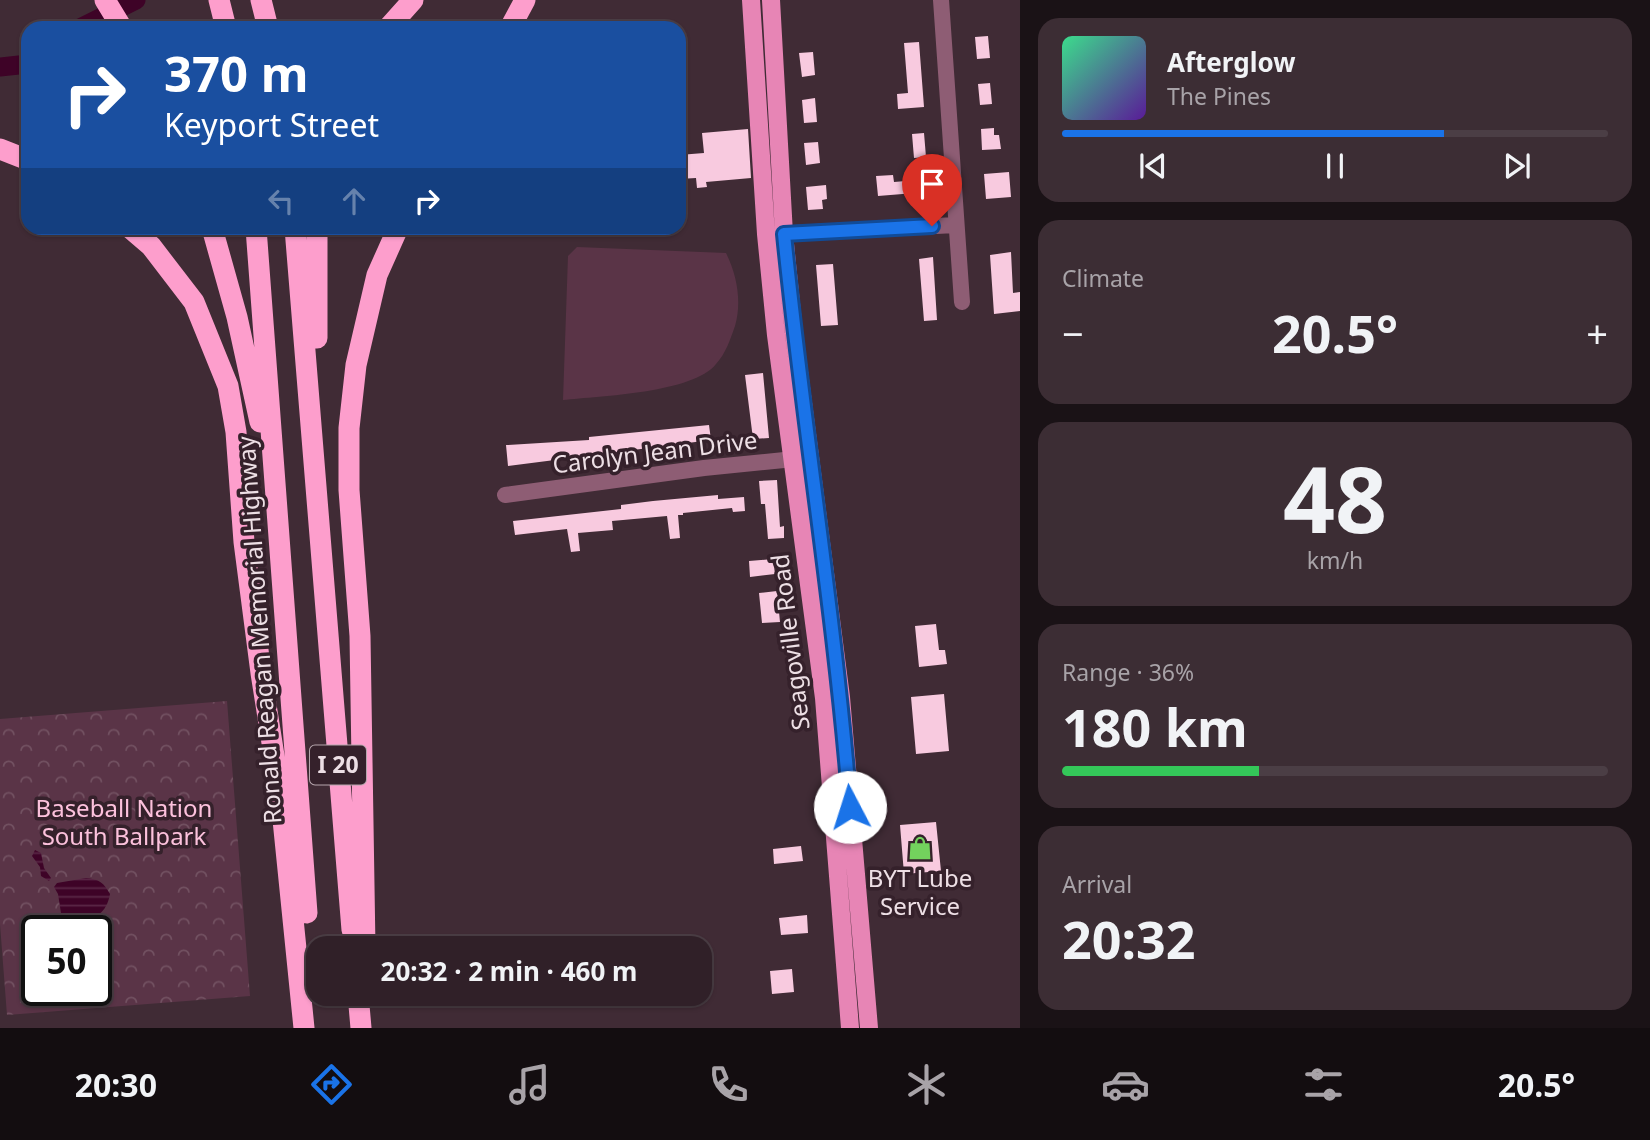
<!DOCTYPE html>
<meta charset="utf-8">
<style>
body{margin:0;font-family:"Noto Sans",sans-serif;background:#3c2d34;color:#f1f3f6;height:100vh;display:flex;flex-direction:column;font-size:26px;white-space:nowrap}
*{box-sizing:border-box;margin:0}
p{font-size:23px;color:#a8a3a8}
.icon{flex:none;width:38px;height:38px;fill:none;stroke:currentColor;stroke-width:2;stroke-linecap:round;stroke-linejoin:round}
.map{position:relative;flex:1;overflow:hidden}
.details{display:flex;flex-direction:column;gap:18px;padding:18px;background:#1a1216;width:630px}
.details>*{flex:none}
.banner{position:absolute;left:21px;top:21px;width:665px;height:214px;border-radius:21px;box-shadow:0 2px 5px #0004,0 0 0 2px #4b3e45;background:#1a4fa0;color:#fff;overflow:hidden}
.speed{position:absolute;left:21px;top:915px;display:flex;gap:14px;font-size:35px;font-weight:700;text-align:center}
.speed>*{display:grid;place-content:center;width:91px;height:91px;border-radius:50%;background:#302028;box-shadow:0 2px 5px #0004,0 0 0 2px #4b3e45;line-height:1}
.speed .limit{border:4px solid #111;border-radius:10px;background:#fff;color:#111}
.pin{position:absolute;display:grid;place-items:center;width:60px;height:60px;color:#fff;margin:-72px -30px;border-radius:50% 50% 50% 0;rotate:-45deg;box-shadow:0 0 7px #0007}
.pin .icon{rotate:45deg}
.me{position:absolute;width:77px;margin:-38px;rotate:355deg;stroke-linejoin:round;filter:drop-shadow(0 0 5px #0008)}
.turn{display:flex;align-items:center;gap:24px;height:147px;padding:0 28px;font-size:32px}
.turn .icon{width:91px;height:91px;stroke-width:2.5}
.turn b{display:block;font-size:49px;line-height:60px}
.lanes{display:flex;align-items:center;height:66px;padding:0 28px;background:#0003;justify-content:center;gap:35px;direction:ltr}
.lanes .off{opacity:.35}
.big{font-size:52px;font-weight:700;line-height:1.1}
.details .widget{flex:1;display:flex;flex-direction:column;justify-content:center;gap:10px;min-width:0;padding:0 24px;border-radius:21px;background:#3c2d34}
.details .dial{align-items:center;gap:0}
.dial b{font-size:91px;line-height:1}
.song{display:flex;align-items:center;gap:21px}
.cover{width:84px;height:84px;border-radius:10px;background:linear-gradient(135deg,hsl(150 70% 55%),hsl(270 70% 35%))}
.played{height:7px;border-radius:4px;background:linear-gradient(90deg,#1a73e8 70%,#4b3e45 70%)}
.keys{display:flex;justify-content:space-around;direction:ltr}
.heat{display:flex;justify-content:space-between;align-items:center;font-size:38px;direction:ltr}
.charge{height:10px;border-radius:5px;background:linear-gradient(90deg,#34c759 36%,#4b3e45 0)}
.trip{position:absolute;left:306px;top:936px;width:406px;height:70px;border-radius:21px;background:#302028;box-shadow:0 2px 5px #0004,0 0 0 2px #4b3e45;font-weight:700;line-height:70px;text-align:center}
.tabs{display:flex;height:112px;justify-content:space-around;align-items:center;background:#130d10;color:#a8a3a8}
.tabs .icon{width:49px;height:49px}
.tabs .selected{color:#1a73e8}
.tabs b{font-size:32px;color:#f1f3f6}
main{display:flex;flex:1;min-height:0}
.map>svg:first-child{display:block}
.grass{fill:#5a3447}
.park{fill:url(#park-crowns);fill-rule:evenodd}
.water{fill:url(#water-rules)}
.lines{fill:none;stroke-linecap:round;stroke-linejoin:round}
.river{stroke:#3e0327;stroke-width:19}
.building{fill:#f8cadf}
.minor{stroke:#8e5d74;stroke-width:16}
.major{stroke:#e785b5;stroke-width:18}
.highway{stroke:#fd9ecc;stroke-width:21}
.route-casing{stroke:#114b97;stroke-width:18}
.route{stroke:#1a73e8;stroke-width:12}
.labels{text-anchor:middle;stroke-width:7;stroke-linejoin:round;paint-order:stroke}
.shield{fill:#35212b;stroke:#b6a6ad;stroke-width:2}
.shield-label{font-size:23px;font-weight:bold;fill:#eddfe5}
.street-label{font-size:24px;fill:#eddfe5;stroke:#35212b}
.park-label{font-size:24px;fill:#fcc1dc;stroke:#35212b}
.poi-label{font-size:24px;fill:#eddfe5;stroke:#35212b}
</style>
<main>
<div class="map">
<svg width="1020" height="1028" viewBox="0 0 1020 1028">
<defs>
<pattern id="park-crowns" width="20" height="18" patternUnits="userSpaceOnUse" patternTransform="scale(1.75)"><rect width="20" height="18" fill="#5a3447"/><path d="M2 6a3 3 0 1 1 6 0M12 15a3 3 0 1 1 6 0" fill="none" stroke="#725161"/></pattern>
<pattern id="water-rules" width="6" height="5" patternUnits="userSpaceOnUse" patternTransform="scale(1.75)"><rect width="6" height="5" fill="#3e0327"/><path d="M0 2.5h6" fill="none" stroke="#5a2746"/></pattern>
</defs>
<rect width="100%" height="100%" fill="#402b35"/>
<!-- grass -->
<path class="grass" d="M 577,247 L 726,253 C 737,275 742,302 735,326 C 730,340 726,353 716,364 C 693,393 600,396 563,400 L 568,256 Z"/>
<!-- park -->
<path class="park" d="M 227,701 L 250,996 L 7,1015 L 0,924 L 0,719 ZM 37,931 L 96,931 L 96,990 L 37,990 Z"/>
<!-- water -->
<path class="water" d="M 35,850 L 41,853 L 44,868 L 51,878 L 49,881 L 41,876 L 40,867 L 32,856 Z
M 86,878 C 99,879 104,883 110,894 C 106,917 90,922 68,919 L 61,913 L 58,894 L 54,887 L 57,883 Z"/>
<g class="lines">
<!-- river -->
<path class="river" d="M 80,28 L 136,0
M 0,67 L 28,64"/>
</g>
<!-- building -->
<path class="building" d="M 988,36 L 990,58 L 977,59 L 975,37 Z
M 919,42 L 924,107 L 898,109 L 897,94 L 908,93 L 904,43 Z
M 813,52 L 815,75 L 802,77 L 799,53 Z
M 990,83 L 992,104 L 980,105 L 978,84 Z
M 815,98 L 817,122 L 804,123 L 802,100 Z
M 994,128 L 994,135 L 999,135 L 1001,149 L 982,150 L 981,129 Z
M 748,129 L 751,178 L 706,182 L 707,187 L 697,188 L 696,178 L 679,179 L 679,155 L 704,153 L 702,133 Z
M 924,133 L 926,157 L 914,158 L 912,134 Z
M 818,142 L 820,163 L 806,165 L 804,143 Z
M 1009,172 L 1011,197 L 986,199 L 984,174 Z
M 893,175 L 894,182 L 929,179 L 931,199 L 915,200 L 915,193 L 878,196 L 876,176 Z
M 826,185 L 827,199 L 822,200 L 823,209 L 808,210 L 806,187 Z
M 1011,252 L 1013,293 L 1020,292 L 1020,311 L 994,314 L 990,255 Z
M 933,257 L 937,320 L 924,321 L 919,259 Z
M 833,264 L 838,325 L 821,326 L 816,265 Z
M 763,373 L 769,438 L 753,439 L 745,375 Z
M 709,425 L 711,440 L 508,466 L 506,445 L 589,440 L 589,437 Z
M 777,480 L 780,527 L 784,526 L 784,538 L 768,539 L 765,504 L 761,504 L 759,481 Z
M 718,495 L 718,499 L 744,497 L 745,511 L 733,512 L 732,508 L 683,513 L 683,515 L 678,515 L 680,538 L 670,539 L 667,516 L 612,521 L 613,530 L 578,533 L 580,551 L 571,552 L 567,529 L 515,535 L 513,521 L 621,509 L 621,505 L 653,501 Z
M 773,559 L 775,574 L 750,577 L 749,561 Z
M 777,591 L 780,622 L 762,623 L 759,593 Z
M 936,624 L 939,650 L 945,650 L 947,664 L 919,667 L 915,626 Z
M 944,694 L 949,751 L 916,754 L 911,697 Z
M 936,822 L 941,871 L 904,874 L 900,825 Z
M 801,846 L 803,861 L 774,864 L 773,849 Z
M 807,915 L 808,933 L 781,935 L 779,918 Z
M 792,969 L 794,992 L 772,994 L 770,971 Z"/>
<g class="lines">
<!-- minor -->
<path class="minor" d="M 941,0 L 962,302
M 774,234 L 956,225
M 505,495 L 704,468 L 804,458"/>
<!-- major -->
<path class="major" d="M 751,0 L 766,234 L 776,335 L 824,698 L 850,1028
M 771,0 L 784,234 L 794,333 L 841,697 L 869,1028"/>
<!-- highway -->
<path class="highway" d="M 105,0 L 122,28
M 219,0 L 226,28
M 261,0 L 268,28
M 388,28 L 413,0
M 510,28 L 525,0
M 0,149 L 28,160
M 130,228 L 151,246 L 194,302 L 228,386 L 236,432 L 244,542 L 261,673 L 281,800 L 304,1028
M 212,228 L 237,317 L 260,422
M 256,228 L 307,913
M 295,228 L 352,930
M 317,228 L 317,338
M 365,948 L 360,636 L 349,490 L 349,428 L 356,365 L 377,275 L 398,228
M 358,994 L 361,1028"/>
</g>
<g class="lines">
<!-- route casing -->
<g class="route-casing">
<path id="route" d="M 850,807 C 835,615 803,425 784,234 L 932,226"/>
</g>
<!-- route -->
<use href="#route" class="route"/>
</g>
<!-- icons -->
<defs>
<g id="shop-bare" transform="scale(1.89)"><path d="M-5-2.5h2.3a2.7 3.5 0 0 1 5.4 0H5L5.5 6h-11ZM-1.5-2.5h3a1.5 2.3 0 0 0-3 0Z" fill="#73d25d" stroke="#35212b" stroke-width="2.5" paint-order="stroke"/></g>
</defs>
<g fill-rule="evenodd">
<use href="#shop-bare" x="920" y="848"/>
</g>
<g class="labels">
<!-- shield labels -->
<rect class="shield" x="310" y="745.5" width="56" height="39" rx="5"/>
<g class="shield-label">
<text x="338" y="773">I 20</text>
</g>
<!-- street labels -->
<g class="street-label">
<text transform="translate(655 453) rotate(-7)" y="8">Carolyn Jean Drive</text>
<text transform="translate(260 630) rotate(-94)" y="8">Ronald Reagan Memorial Highway</text>
<text transform="translate(791 642) rotate(-97)" y="8">Seagoville Road</text>
</g>
<!-- park labels -->
<g class="park-label">
<text x="124" y="817">Baseball Nation<tspan x="124" dy="28">South Ballpark</tspan></text>
</g>
<!-- poi labels -->
<g class="poi-label">
<text x="920" y="887">BYT Lube<tspan x="920" dy="28">Service</tspan></text>
</g>
</g>
</svg>
<div class="speed"><div class="limit">50</div></div>
<div class="pin" style="left:932px;top:226px;background:#d93025"><svg class="icon" aria-label="arrive" viewBox="0 0 24 24"><path d="M6 21V4h12l-3 4 3 4H6"/></svg></div>
<svg class="me" style="left:850px;top:807px" viewBox="-20 -20 40 40"><circle r="19" fill="#fff"/><path d="M0-13L10 11 0 6-10 11z" fill="#1a73e8"/></svg>
<div class="trip">20:32 · 2 min · 460 m</div>
<div class="banner">
<div class="turn"><svg class="icon" aria-label="right" viewBox="0 0 24 24"><path d="M7 20v-9h11M14 6l5 5-5 5"/></svg><div><b>370 m</b>Keyport Street</div></div>
<div class="lanes"><svg class="icon off" aria-label="left" viewBox="0 0 24 24"><path d="M17 20v-9H6M10 6l-5 5 5 5"/></svg><svg class="icon off" aria-label="ahead" viewBox="0 0 24 24"><path d="M12 20V5M6 11l6-6 6 6"/></svg><svg class="icon" aria-label="right" viewBox="0 0 24 24"><path d="M7 20v-9h11M14 6l5 5-5 5"/></svg></div>
</div>
</div>
<section class="details">
<div class="widget">
<div class="song"><i class="cover"></i><div><b>Afterglow</b><p>The Pines</p></div></div>
<div class="played"></div>
<div class="keys"><svg class="icon" aria-label="previous" viewBox="0 0 24 24"><path d="M18 5L8 12l10 7zM5 5v14"/></svg><svg class="icon" aria-label="pause" viewBox="0 0 24 24"><path d="M8 5v14M16 5v14"/></svg><svg class="icon" aria-label="next" viewBox="0 0 24 24"><path d="M6 5l10 7-10 7zM19 5v14"/></svg></div>
</div>
<div class="widget"><p>Climate</p>
<div class="heat"><a>−</a><b class="big">20.5°</b><a>+</a></div>
</div>
<div class="widget dial"><b>48</b><p>km/h</p></div>
<div class="widget"><p>Range · 36%</p><b class="big">180 km</b><div class="charge"></div></div>
<div class="widget"><p>Arrival</p><b class="big">20:32</b></div>
</section>
</main>
<nav class="tabs">
<b>20:30</b>
<svg class="icon selected" aria-label="directions" viewBox="0 0 24 24"><path d="M12 3l9 9-9 9-9-9zM9 14v-3h6M13 9l2 2-2 2"/></svg>
<svg class="icon" aria-label="music" viewBox="0 0 24 24"><path d="M9 18V5l10-2v13"/><circle cx="6" cy="18" r="3"/><circle cx="16" cy="16" r="3"/></svg>
<svg class="icon" aria-label="phone" viewBox="0 0 24 24"><path d="M5 4h4l2 5-3 2q2 4 5 5l2-3 5 2v4C11 20 4 13 5 4z"/></svg>
<svg class="icon" aria-label="climate" viewBox="0 0 24 24"><path d="M12 3v18M4 7l16 10M4 17L20 7"/></svg>
<svg class="icon" aria-label="car" viewBox="0 0 24 24"><path d="M5 17H2v-5l4-1 3-4h7l3 4 3 1v5h-3M9 17h6M6 11h13"/><circle cx="7" cy="17" r="2"/><circle cx="17" cy="17" r="2"/></svg>
<svg class="icon" aria-label="filters" viewBox="0 0 24 24"><path d="M4 7h16M4 17h16"/><circle cx="9" cy="7" r="2"/><circle cx="15" cy="17" r="2"/></svg>
<b>20.5°</b>
</nav>
